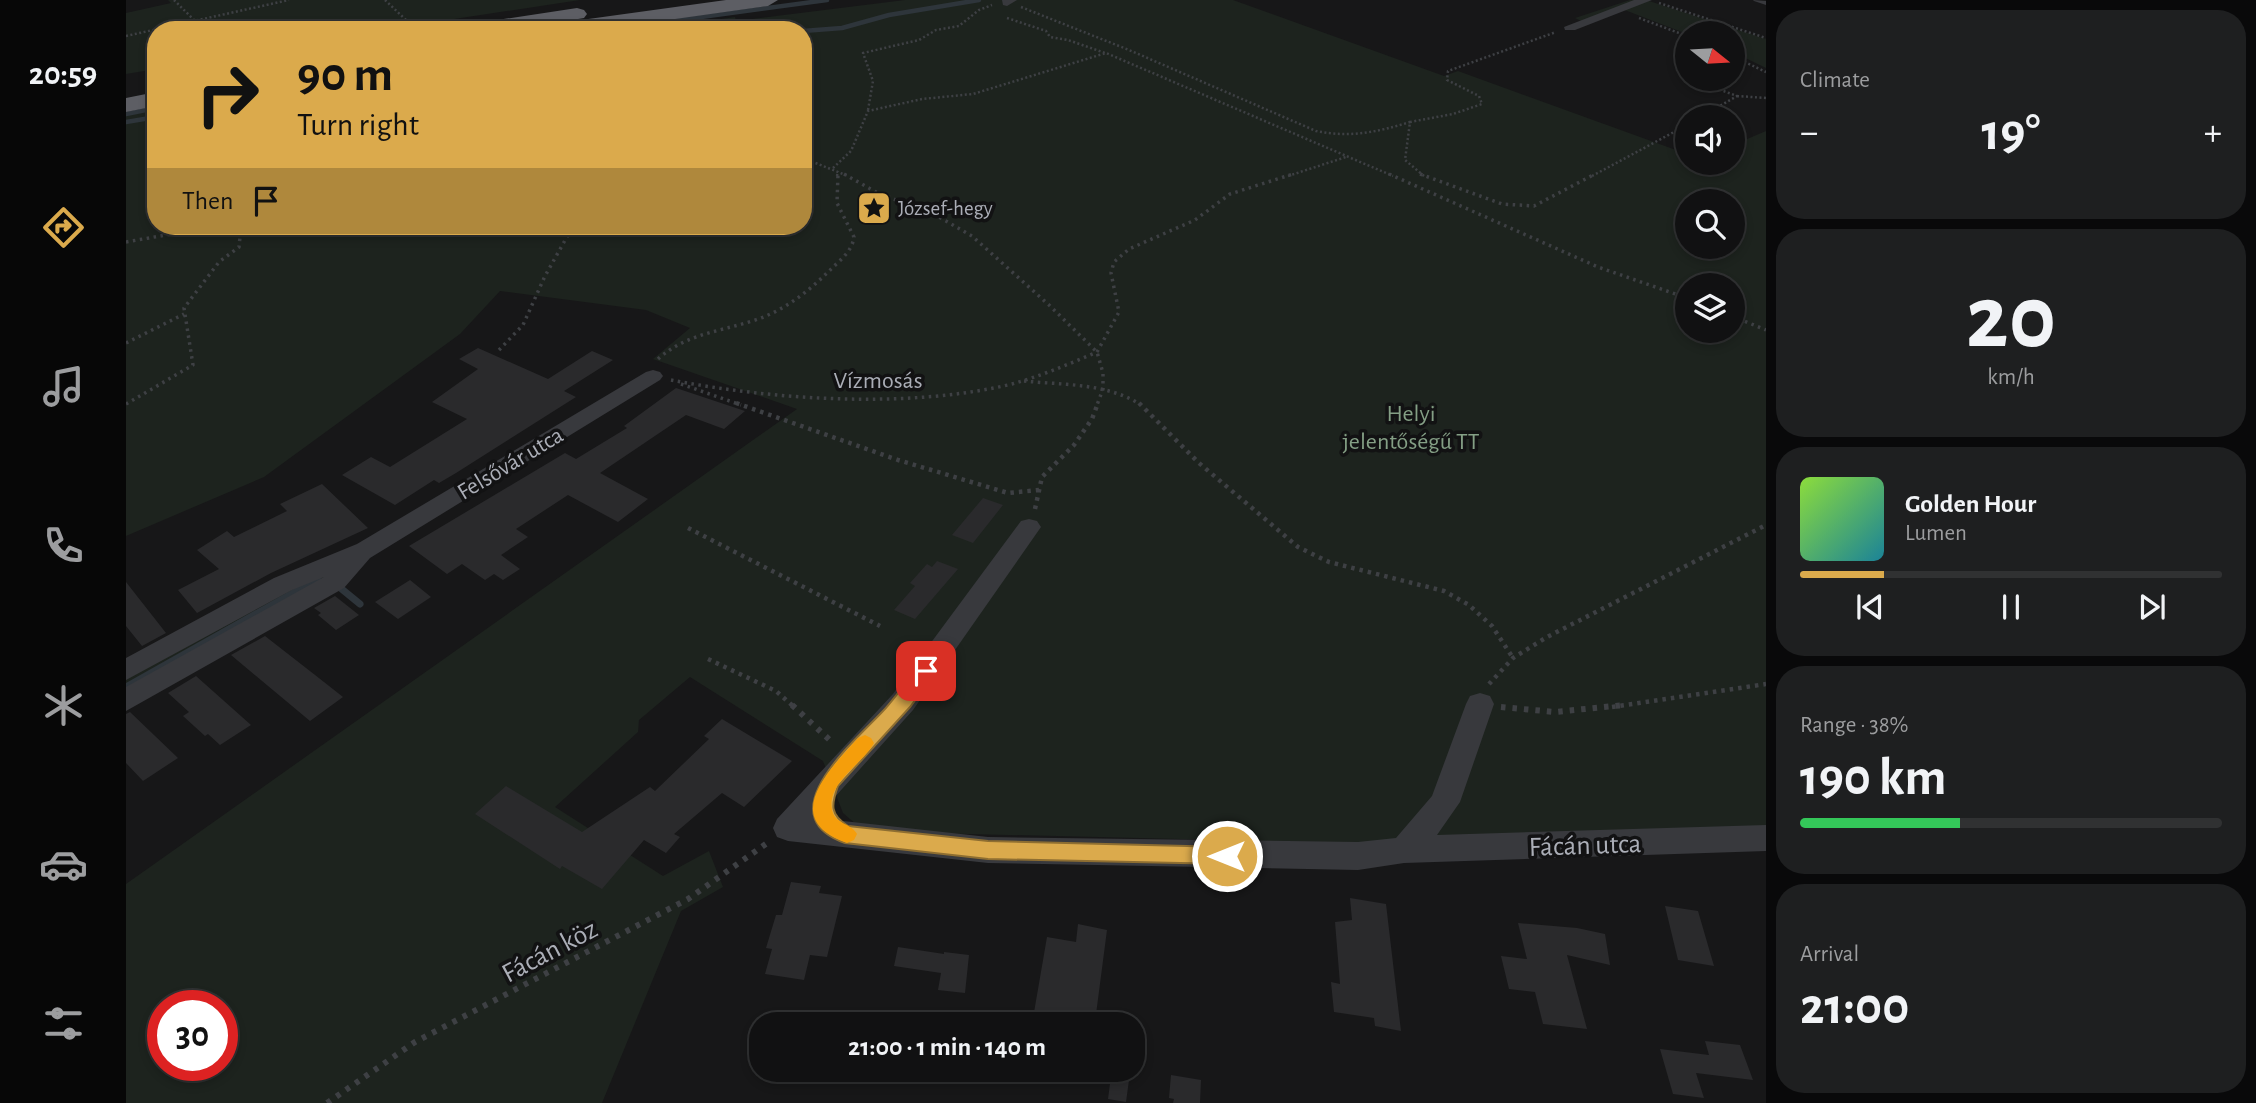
<!DOCTYPE html>
<meta charset="utf-8">
<style>
body{margin:0;font-family:"Alegreya Sans",sans-serif;background:#1e1f20;color:#f1f3f6;height:100vh;display:flex;flex-direction:column;font-size:26px;white-space:nowrap}
*{box-sizing:border-box;margin:0}
p{font-size:23px;color:#9c9d9f}
.icon{flex:none;width:38px;height:38px;fill:none;stroke:currentColor;stroke-width:2;stroke-linecap:round;stroke-linejoin:round}
.map{position:relative;flex:1;overflow:hidden}
.side{display:flex;flex-direction:column;gap:10px;padding:10px;background:#09090a;width:490px}
.side>*{flex:none}
.banner{position:absolute;left:21px;top:21px;width:665px;height:214px;border-radius:28px;box-shadow:0 4px 10px #0003,0 0 0 2px #303132;background:#dbaa4c;color:#111;overflow:hidden}
.needle{width:46px;rotate:108deg}
.buttons{position:absolute;left:1549px;top:21px;display:grid;gap:14px}
.buttons a{display:grid;place-items:center;width:70px;height:70px;border-radius:50%;background:#111112;box-shadow:0 4px 10px #0003,0 0 0 2px #303132;font-size:35px}
.speed{position:absolute;left:21px;top:990px;display:flex;gap:14px;font-size:35px;font-weight:700;text-align:center}
.speed>*{display:grid;place-content:center;width:91px;height:91px;border-radius:50%;background:#111112;box-shadow:0 4px 10px #0003,0 0 0 2px #303132;line-height:1}
.speed .limit{border:10px solid #d22;background:#fff;color:#111}
.pin{position:absolute;display:grid;place-items:center;width:60px;height:60px;color:#fff;margin:-30px;border-radius:14px;box-shadow:0 4px 10px #0006}
.me{position:absolute;width:77px;margin:-38px;rotate:270deg;stroke-linejoin:round;filter:drop-shadow(0 0 5px #0008)}
.turn{display:flex;align-items:center;gap:24px;height:147px;padding:0 35px;font-size:32px}
.turn .icon{width:91px;height:91px;stroke-width:2.5}
.turn b{display:block;font-size:49px;line-height:60px}
.then{display:flex;align-items:center;height:66px;padding:0 35px;background:#0003;gap:14px;font-size:26px}
.big{font-size:52px;font-weight:700;line-height:1.1}
.side .widget{flex:1;display:flex;flex-direction:column;justify-content:center;gap:10px;min-width:0;padding:0 24px;border-radius:28px;background:#1e1f20}
.side .dial{align-items:center;gap:0}
.dial b{font-size:91px;line-height:1}
.song{display:flex;align-items:center;gap:21px}
.cover{width:84px;height:84px;border-radius:10px;background:linear-gradient(135deg,hsl(90 70% 55%),hsl(190 70% 35%))}
.played{height:7px;border-radius:4px;background:linear-gradient(90deg,#dbaa4c 20%,#303132 20%)}
.keys{display:flex;justify-content:space-around;direction:ltr}
.heat{display:flex;justify-content:space-between;align-items:center;font-size:38px;direction:ltr}
.charge{height:10px;border-radius:5px;background:linear-gradient(90deg,#34c759 38%,#303132 0)}
.trip{position:absolute;left:623px;top:1012px;width:396px;height:70px;border-radius:28px;background:#111112;box-shadow:0 4px 10px #0003,0 0 0 2px #303132;font-weight:700;line-height:70px;text-align:center}
main{display:flex;flex:1;min-height:0}
.tab-bar{display:flex;flex-direction:column;width:126px;justify-content:space-around;align-items:center;background:#070707;color:#9c9d9f}
.tab-bar .icon{width:49px;height:49px}
.tab-bar .active{color:#dbaa4c}
.tab-bar b{font-size:32px;color:#f1f3f6}
.map>svg:first-child{display:block}
.green{fill:#1d231e;fill-rule:evenodd}
.lines{fill:none;stroke-linecap:round;stroke-linejoin:round}
.stream-far1{stroke:#2e353b;stroke-width:4.5}
.stream{stroke:#2e353b;stroke-width:7}
.building{fill:#2a2a2c}
.path-far3{stroke:#3e4044;stroke-width:2.5;stroke-dasharray:2 2.5;stroke-linecap:butt}
.path-far2{stroke:#3e4044;stroke-width:3.5;stroke-dasharray:2.5 4.5;stroke-linecap:butt}
.path-far1{stroke:#3e4044;stroke-width:4.5;stroke-dasharray:3.5 5;stroke-linecap:butt}
.path{stroke:#3e4044;stroke-width:6;stroke-dasharray:4.5 7;stroke-linecap:butt}
.service{fill:#38393d;fill-rule:evenodd}
.minor{fill:#38393d;fill-rule:evenodd}
.trunk{fill:#5d5e64;fill-rule:evenodd}
.route{fill:#dbaa4c;stroke:#8e6e31;stroke-width:2}
.slow{fill:#f59e0b}
.labels{text-anchor:middle;stroke-width:7;stroke-linejoin:round;paint-order:stroke}
.far-poi-label{font-size:21px;fill:#abaeb7;stroke:#121213;text-anchor:start}
.street-label{font-size:24px;fill:#abaeb7;stroke:#121213}
.park-label{font-size:24px;fill:#849f85;stroke:#121213}
.near-street-label{font-size:28px;fill:#abaeb7;stroke:#121213}
</style>
<main>
<nav class="tab-bar">
<b>20:59</b>
<svg class="icon active" aria-label="directions" viewBox="0 0 24 24"><path d="M12 3l9 9-9 9-9-9zM9 14v-3h6M13 9l2 2-2 2"/></svg>
<svg class="icon" aria-label="music" viewBox="0 0 24 24"><path d="M9 18V5l10-2v13"/><circle cx="6" cy="18" r="3"/><circle cx="16" cy="16" r="3"/></svg>
<svg class="icon" aria-label="phone" viewBox="0 0 24 24"><path d="M5 4h4l2 5-3 2q2 4 5 5l2-3 5 2v4C11 20 4 13 5 4z"/></svg>
<svg class="icon" aria-label="climate" viewBox="0 0 24 24"><path d="M12 3v18M4 7l16 10M4 17L20 7"/></svg>
<svg class="icon" aria-label="car" viewBox="0 0 24 24"><path d="M5 17H2v-5l4-1 3-4h7l3 4 3 1v5h-3M9 17h6M6 11h13"/><circle cx="7" cy="17" r="2"/><circle cx="17" cy="17" r="2"/></svg>
<svg class="icon" aria-label="filters" viewBox="0 0 24 24"><path d="M4 7h16M4 17h16"/><circle cx="9" cy="7" r="2"/><circle cx="15" cy="17" r="2"/></svg>
</nav>
<div class="map">
<svg width="1640" height="1103" viewBox="0 0 1640 1103">
<rect width="100%" height="100%" fill="#171718"/>
<!-- green -->
<path class="green" d="M 42,0 L 454,0 L 302,23 L 280,20 L 248,30 L 30,30 L 30,69 L 0,74 L 0,13 L 45,3 Z
M 779,0 L 1107,0 L 1318,76 L 1332,71 L 1561,154 L 1561,163 L 1606,163 L 1607,145 L 1640,131 L 1640,831 L 1264,844 L 759,832 L 731,825 L 717,813 L 697,761 L 564,677 L 513,720 L 512,732 L 429,807 L 537,876 L 583,851 L 597,887 L 555,911 L 476,1103 L 0,1103 L 0,884 L 671,409 L 527,359 L 564,328 L 520,310 L 374,291 L 334,334 L 138,477 L 0,536 L 0,115 L 30,109 L 30,226 L 677,226 L 677,30 L 484,30 L 515,25 L 518,30 L 609,17 L 610,21 ZM 1561,201 L 1606,201 L 1606,247 L 1561,247 ZM 1561,285 L 1606,285 L 1606,331 L 1561,331 ZM 37,1006 L 96,1006 L 96,1066 L 37,1066 Z
M 1504,0 L 1520,0 L 1640,39 L 1640,68 L 1607,52 L 1606,33 L 1561,34 L 1496,9 L 1457,22 L 1449,18 Z
M 210,573 L 0,696 L 0,676 L 185,577 Z"/>
<g class="lines">
<!-- stream-far1 -->
<path class="stream-far1" d="M 480,30 L 701,0
M 677,31 L 716,28 L 763,15 L 853,0
M 0,114 L 30,108
M 0,122 L 30,117"/>
<!-- stream -->
<path class="stream" d="M 212,586 L 234,604
M 0,687 L 192,579"/>
</g>
<!-- building -->
<path class="building" d="M 352,348 L 422,379 L 466,351 L 487,360 L 438,391 L 450,397 L 330,473 L 313,483 L 308,480 L 269,505 L 216,475 L 245,457 L 264,467 L 341,419 L 306,402 L 352,369 L 333,359 Z
M 550,388 L 619,411 L 598,429 L 560,415 L 474,473 L 522,499 L 492,522 L 442,495 L 390,529 L 402,537 L 375,555 L 394,569 L 377,580 L 368,574 L 359,580 L 336,564 L 321,574 L 283,546 L 439,453 L 450,459 L 501,428 L 498,426 Z
M 196,484 L 242,528 L 145,573 L 71,613 L 52,590 L 93,569 L 71,550 L 101,531 L 108,537 L 161,511 L 154,504 Z
M 857,498 L 877,505 L 847,543 L 826,535 Z
M 811,561 L 832,569 L 789,619 L 768,610 L 789,586 L 784,583 L 801,564 L 806,567 Z
M 284,580 L 305,597 L 272,619 L 249,602 Z
M 0,582 L 40,633 L 16,646 L 0,626 Z
M 209,596 L 233,615 L 210,630 L 192,615 L 195,613 L 188,608 Z
M 139,636 L 198,682 L 217,697 L 184,721 L 105,655 Z
M 70,676 L 125,725 L 94,745 L 82,734 L 79,736 L 57,716 L 63,712 L 42,693 Z
M 4,712 L 52,758 L 17,781 L 0,763 L 0,714 Z
M 596,719 L 666,761 L 618,807 L 596,793 L 548,834 L 554,837 L 540,853 L 518,840 L 476,889 L 436,866 L 434,869 L 349,814 L 380,786 L 456,832 L 524,787 L 529,791 L 583,739 L 578,736 Z
M 665,882 L 695,886 L 693,893 L 716,896 L 701,957 L 684,955 L 678,980 L 639,974 L 646,949 L 640,948 L 650,915 L 656,915 Z
M 1224,898 L 1260,904 L 1275,1031 L 1249,1026 L 1248,1018 L 1208,1012 L 1205,982 L 1214,984 L 1209,922 L 1226,920 Z
M 1539,906 L 1572,911 L 1588,966 L 1552,960 Z
M 1392,923 L 1451,928 L 1479,934 L 1484,965 L 1441,955 L 1461,1029 L 1417,1024 L 1409,992 L 1383,989 L 1375,956 L 1401,959 Z
M 952,924 L 981,930 L 969,1022 L 939,1015 L 938,1024 L 906,1024 L 921,937 L 950,942 Z
M 772,947 L 818,954 L 818,952 L 843,955 L 839,993 L 812,990 L 815,973 L 768,966 Z
M 1579,1041 L 1614,1045 L 1627,1080 L 1570,1073 L 1578,1098 L 1547,1094 L 1534,1049 L 1583,1055 Z
M 1045,1075 L 1075,1080 L 1074,1103 L 1047,1103 L 1048,1099 L 1043,1098 Z
M 985,1076 L 1003,1080 L 1000,1102 L 982,1099 Z"/>
<g class="lines">
<!-- path-far3 -->
<path class="path-far3" d="M 48,0 L 68,20
M 259,0 L 280,20 L 285,30
M 1533,3 L 1640,38
M 895,7 L 1003,50 L 1190,131 C 1224,138 1252,132 1284,122
M 881,18 L 920,31 L 924,37 L 942,40 L 979,53
M 1513,18 L 1561,36
M 0,36 L 163,0
M 1606,56 L 1640,72
M 1611,96 L 1640,98
M 742,110 L 747,81 L 737,53 L 793,40 L 810,30 L 833,26 L 853,10 L 866,5
M 1575,117 L 1611,96 L 1584,86
M 677,158 L 722,176
M 707,168 L 725,151 L 742,111 L 796,99 L 847,94 L 980,53 L 1267,176
M 711,176 L 712,171
M 1162,176 L 1220,157
M 1298,176 L 1279,160 L 1284,122 L 1327,114 L 1356,104 L 1353,96 L 1321,80 L 1322,71 L 1430,32
M 1466,176 L 1561,125"/>
<!-- path-far2 -->
<path class="path-far2" d="M 718,174 L 750,192 L 813,217 L 846,236 L 923,305 L 971,352 L 977,373 L 977,389 L 971,405
M 1263,174 L 1472,267 L 1561,298
M 1294,174 L 1376,204 L 1408,206 L 1469,174
M 0,242 L 91,226
M 1606,316 L 1640,330
M 0,343 L 58,314
M 373,350 L 397,325 L 419,276 L 442,235 L 442,226
M 971,352 L 993,312 L 985,273 L 988,262 L 1003,249 L 1069,220 L 1104,194 L 1167,174
M 532,359 C 560,334 592,332 626,321 C 656,312 681,293 703,271 C 713,261 726,252 728,237 L 711,203 L 712,174
M 545,380 C 649,400 782,409 886,384 C 915,376 943,364 971,352
M 898,381 C 937,385 982,383 1015,405
M 555,384 L 615,405
M 0,404 L 67,365 L 58,308 L 93,262 L 113,247 L 114,237 L 120,226"/>
<!-- path-far1 -->
<path class="path-far1" d="M 610,403 L 772,460 L 882,493 L 913,490
M 1013,403 L 1073,463 L 1172,547 L 1203,562 L 1318,591 L 1343,605 L 1366,626 L 1387,658
M 909,509 L 916,477 L 948,445 L 966,419 L 972,403
M 562,528 L 754,626
M 582,659 L 650,691 L 668,707
M 1363,684 L 1387,658 L 1421,637 L 1640,525
M 1486,707 L 1640,684"/>
<!-- path -->
<path class="path" d="M 666,705 L 707,743
M 1375,707 L 1429,712 L 1498,705
M 201,1103 L 289,1042 L 562,899 L 644,841"/>
<!-- service -->
<path class="service" d="M 1627,0 L 1640,1 L 1640,5 L 1628,1 Z"/>
<!-- minor -->
<path class="minor" d="M 876,0 L 891,0 L 881,6 L 877,5 Z
M 1508,0 L 1526,0 L 1449,30 L 1439,30 L 1438,27 Z
M 527,370 L 534,372 L 537,376 L 534,380 L 244,558 L 218,588 L 0,711 L 0,687 L 198,577 L 166,590 L 0,680 L 0,658 L 148,578 L 231,544 L 520,372 Z
M 903,519 L 911,521 L 915,527 L 787,710 L 690,818 L 862,837 L 1232,842 L 1270,838 L 1306,796 L 1340,704 L 1344,696 L 1354,693 L 1364,696 L 1368,704 L 1334,802 L 1311,835 L 1640,825 L 1640,851 L 1278,863 L 1232,870 L 862,863 L 662,841 L 651,837 L 647,828 L 651,819 L 767,694 L 895,521 Z"/>
<!-- trunk -->
<path class="trunk" d="M 600,0 L 652,0 L 642,6 L 471,30 L 416,30 L 426,24 Z
M 451,8 L 458,10 L 461,14 L 458,18 L 387,30 L 335,30 L 345,24 Z
M 30,92 L 30,106 L 0,112 L 0,98 Z"/>
</g>
<!-- route -->
<path class="route" d="M 800,665 L 807,667 L 809,671 L 807,676 L 784,707 L 712,786 C 705,805 704,815 722,826 L 862,841 L 1101,847 L 1108,849 L 1111,856 L 1108,862 L 1101,864 L 862,859 L 719,843 C 640,815 729,741 757,711 C 768,700 788,669 800,665 Z"/>
<!-- slow -->
<path class="slow" d="M 739,735 L 745,738 L 748,743 C 738,763 697,785 707,813 C 711,824 726,824 731,834 L 728,840 L 721,843 C 653,819 703,770 732,738 Z"/>
<!-- icons -->
<defs>
<g id="sight-square" transform="scale(1.75)"><rect x="-9" y="-9" width="18" height="18" rx="4" fill="#dbaa4c" stroke="#121213"/><path d="M0-6L1.8-2.2L6-1.7L2.9 1.2L3.7 5.4L0 3.3L-3.7 5.4L-2.9 1.2L-6-1.7L-1.8-2.2Z" fill="#111"/></g>
</defs>
<g fill-rule="evenodd">
<use href="#sight-square" x="748" y="208"/>
</g>
<g class="labels">
<!-- far-poi labels -->
<g class="far-poi-label">
<text x="772" y="215">József-hegy</text>
</g>
<!-- street labels -->
<g class="street-label">
<text x="752" y="388">Vízmosás</text>
<text transform="translate(384 463) rotate(-31)" y="8">Felsővár utca</text>
</g>
<!-- park labels -->
<g class="park-label">
<text x="1285" y="421">Helyi<tspan x="1285" dy="28">jelentőségű TT</tspan></text>
</g>
<!-- near-street labels -->
<g class="near-street-label">
<text transform="translate(1459 844) rotate(-2)" y="10">Fácán utca</text>
<text transform="translate(423 950) rotate(-28)" y="10">Fácán köz</text>
</g>
</g>
</svg>
<div class="buttons">
<a><svg class="needle" viewBox="-14 -14 28 28"><path d="M0-13l5 13h-10z" fill="#e53935"/><path d="M0 13l5-13h-10z" fill="#9c9d9f"/></svg></a>
<a><svg class="icon" aria-label="sound" viewBox="0 0 24 24"><path d="M4 9h4l5-4v14l-5-4H4zM17 9q2 3 0 6"/></svg></a>
<a><svg class="icon" aria-label="search" viewBox="0 0 24 24"><circle cx="10" cy="10" r="6"/><path d="M15 15l6 6"/></svg></a>
<a><svg class="icon" aria-label="layers" viewBox="0 0 24 24"><path d="M12 4l9 5-9 5-9-5zM3 14l9 5 9-5"/></svg></a>
</div>
<div class="speed"><div class="limit">30</div></div>
<div class="pin" style="left:800px;top:671px;background:#d93025"><svg class="icon" aria-label="arrive" viewBox="0 0 24 24"><path d="M6 21V4h12l-3 4 3 4H6"/></svg></div>
<svg class="me" style="left:1101px;top:856px" viewBox="-20 -20 40 40"><circle r="17" fill="#dbaa4c" stroke="#fff" stroke-width="3"/><path d="M0-11L8 9 0 5-8 9z" fill="#fff"/></svg>
<div class="trip">21:00 · 1 min · 140 m</div>
<div class="banner">
<div class="turn"><svg class="icon" aria-label="right" viewBox="0 0 24 24"><path d="M7 20v-9h11M14 6l5 5-5 5"/></svg><div><b>90 m</b>Turn right</div></div>
<div class="then">Then<svg class="icon" aria-label="arrive" viewBox="0 0 24 24"><path d="M6 21V4h12l-3 4 3 4H6"/></svg></div>
</div>
</div>
<section class="side">
<div class="widget"><p>Climate</p>
<div class="heat"><a>−</a><b class="big">19°</b><a>+</a></div>
</div>
<div class="widget dial"><b>20</b><p>km/h</p></div>
<div class="widget">
<div class="song"><i class="cover"></i><div><b>Golden Hour</b><p>Lumen</p></div></div>
<div class="played"></div>
<div class="keys"><svg class="icon" aria-label="previous" viewBox="0 0 24 24"><path d="M18 5L8 12l10 7zM5 5v14"/></svg><svg class="icon" aria-label="pause" viewBox="0 0 24 24"><path d="M8 5v14M16 5v14"/></svg><svg class="icon" aria-label="next" viewBox="0 0 24 24"><path d="M6 5l10 7-10 7zM19 5v14"/></svg></div>
</div>
<div class="widget"><p>Range · 38%</p><b class="big">190 km</b><div class="charge"></div></div>
<div class="widget"><p>Arrival</p><b class="big">21:00</b></div>
</section>
</main>
